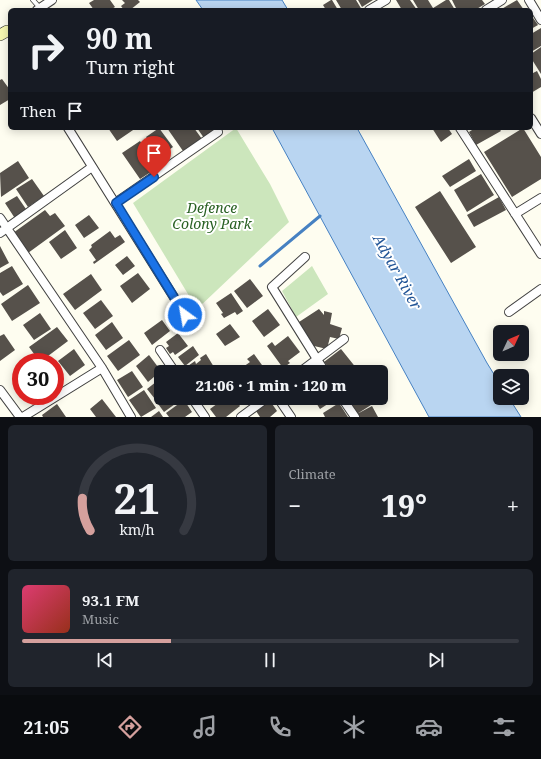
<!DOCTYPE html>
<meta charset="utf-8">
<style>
body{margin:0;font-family:"Noto Serif",serif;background:#20242c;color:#f1f3f6;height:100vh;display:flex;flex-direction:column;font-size:15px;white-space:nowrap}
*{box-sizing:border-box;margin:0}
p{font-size:13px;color:#9ea1a6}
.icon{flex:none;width:22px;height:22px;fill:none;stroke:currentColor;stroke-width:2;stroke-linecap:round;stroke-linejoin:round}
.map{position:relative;height:417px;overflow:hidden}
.side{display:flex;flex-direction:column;gap:8px;padding:8px;background:#0d0f14;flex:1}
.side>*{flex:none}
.banner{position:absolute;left:8px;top:8px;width:525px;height:122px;border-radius:6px;box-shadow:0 2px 10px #0003;background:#171b24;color:#f1f3f6;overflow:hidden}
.needle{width:26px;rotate:46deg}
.controls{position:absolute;left:493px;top:325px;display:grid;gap:8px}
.controls a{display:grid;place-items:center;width:36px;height:36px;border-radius:6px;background:#171b24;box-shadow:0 2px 10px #0003;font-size:20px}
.speed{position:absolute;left:12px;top:353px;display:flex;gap:8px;font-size:20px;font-weight:700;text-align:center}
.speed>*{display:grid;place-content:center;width:52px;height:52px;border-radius:50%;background:#171b24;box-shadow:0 2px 10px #0003;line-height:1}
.speed .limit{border:6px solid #d22;background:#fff;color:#111}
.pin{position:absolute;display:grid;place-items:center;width:34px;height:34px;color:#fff;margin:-41px -17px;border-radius:50% 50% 50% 0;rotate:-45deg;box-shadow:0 0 4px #0007}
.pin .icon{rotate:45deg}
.me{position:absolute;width:44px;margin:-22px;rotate:328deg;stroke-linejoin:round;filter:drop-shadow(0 0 3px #0008)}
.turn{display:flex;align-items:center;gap:14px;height:84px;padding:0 12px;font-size:18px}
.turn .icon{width:52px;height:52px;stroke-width:2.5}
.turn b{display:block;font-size:28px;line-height:34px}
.then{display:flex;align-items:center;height:38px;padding:0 12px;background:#0003;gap:8px;font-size:15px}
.big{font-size:30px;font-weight:800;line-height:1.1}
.side .tile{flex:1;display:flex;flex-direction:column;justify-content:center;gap:6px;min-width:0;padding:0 14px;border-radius:6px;background:#20242c}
.side .dial{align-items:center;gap:0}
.dial svg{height:104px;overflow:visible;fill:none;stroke:#363941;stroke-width:7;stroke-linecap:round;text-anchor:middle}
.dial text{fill:#f1f3f6;stroke:none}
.song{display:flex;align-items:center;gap:12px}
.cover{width:48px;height:48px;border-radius:6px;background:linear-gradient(135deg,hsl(340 70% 55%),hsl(10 70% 35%))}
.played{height:4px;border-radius:2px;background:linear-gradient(90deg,#d5a09d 30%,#363941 30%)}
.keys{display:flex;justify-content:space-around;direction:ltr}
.heat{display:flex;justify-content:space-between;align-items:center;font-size:22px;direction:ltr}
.side .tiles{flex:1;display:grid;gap:8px;grid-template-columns:1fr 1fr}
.tile:last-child{grid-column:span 2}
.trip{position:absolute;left:154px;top:365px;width:234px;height:40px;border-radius:6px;background:#171b24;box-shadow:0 2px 10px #0003;font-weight:800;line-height:40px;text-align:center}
.tabs{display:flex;height:64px;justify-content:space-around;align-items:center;background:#090b0e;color:#9ea1a6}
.tabs .icon{width:28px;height:28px}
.tabs .active{color:#d5a09d}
.tabs b{font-size:18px;color:#f1f3f6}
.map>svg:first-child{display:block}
.green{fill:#cce6bc}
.water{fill:#b9d5f1;stroke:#4681c2}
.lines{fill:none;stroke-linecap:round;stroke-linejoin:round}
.stream{stroke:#4681c2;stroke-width:3}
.building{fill:#56514b}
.lane-casing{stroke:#414141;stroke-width:5.5}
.street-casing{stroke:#414141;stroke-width:10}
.secondary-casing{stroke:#303030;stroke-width:12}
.lane{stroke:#fff;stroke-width:4}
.street{stroke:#fff;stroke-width:8}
.secondary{stroke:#f7f8b1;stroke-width:11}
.route-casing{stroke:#114b97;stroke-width:10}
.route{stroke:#1a73e8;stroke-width:7}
.labels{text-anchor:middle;stroke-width:4;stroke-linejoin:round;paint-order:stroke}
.park-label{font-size:14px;font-style:italic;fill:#286023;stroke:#fff}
.water-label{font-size:15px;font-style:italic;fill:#215496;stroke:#fff}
</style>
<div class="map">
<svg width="541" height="417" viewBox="0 0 541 417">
<rect width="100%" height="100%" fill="#fefdf0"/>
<!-- green -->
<path class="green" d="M 236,128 L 270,184 L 289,222 L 197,309 L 133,203 Z
M 312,266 L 328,294 L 296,317 L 282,291 Z"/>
<!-- water -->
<path class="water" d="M 196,0 L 282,0 L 288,10 L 203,10 Z
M 272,128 L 357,128 L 487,363 L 500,384 L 500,398 L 509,398 L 521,417 L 429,417 Z"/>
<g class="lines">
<!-- stream -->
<path class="stream" d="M 260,266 L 320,216"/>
</g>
<!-- building -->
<path class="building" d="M 94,0 L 110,0 L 115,7 L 110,10 L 94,10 L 89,3 Z
M 122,0 L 138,0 L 140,2 L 130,10 L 124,10 L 121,6 L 125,3 Z
M 331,0 L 332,0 L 338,10 L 326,10 L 323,5 Z
M 336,0 L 356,0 L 362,10 L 342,10 Z
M 358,0 L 373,0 L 362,7 Z
M 396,0 L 410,0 L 417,10 L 402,10 Z
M 413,0 L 428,0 L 433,8 L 429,10 L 419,10 Z
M 446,0 L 449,0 L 455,10 L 430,10 Z
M 452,0 L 482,0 L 485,4 L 475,10 L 457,10 Z
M 517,0 L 524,10 L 500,10 Z
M 531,15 L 538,25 L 531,29 Z
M 541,28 L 541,46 L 531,52 L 531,34 Z
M 541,47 L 541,74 L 531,58 L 531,54 Z
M 537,71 L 541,79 L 541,87 L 531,93 L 531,74 Z
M 2,79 L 10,90 L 10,99 L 0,105 L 0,80 Z
M 108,128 L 136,128 L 117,141 Z
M 159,128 L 173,147 L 160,156 L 146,137 Z
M 167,128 L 194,128 L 202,139 L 183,151 Z
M 197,128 L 218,128 L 204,138 Z
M 432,128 L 448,128 L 452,134 L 441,142 Z
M 475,128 L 499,128 L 501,131 L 476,145 L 469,132 Z
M 523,128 L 541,157 L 541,179 L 512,197 L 484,152 Z
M 140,141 L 157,168 L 140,179 L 122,153 Z
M 469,159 L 476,171 L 450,187 L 442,176 Z
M 18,161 L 29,178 L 1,197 L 0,173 Z
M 481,174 L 494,195 L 467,212 L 454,190 Z
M 32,179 L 44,196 L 28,207 L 16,189 Z
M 440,191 L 476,247 L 451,263 L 415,207 Z
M 17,196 L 28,212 L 16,220 L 5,203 Z
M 499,197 L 506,210 L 474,227 L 467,215 Z
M 45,210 L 50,216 L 55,213 L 65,226 L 28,253 L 13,233 Z
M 89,215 L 99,228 L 84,238 L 75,225 Z
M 65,230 L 77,248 L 61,259 L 49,242 Z
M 110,231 L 115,238 L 120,235 L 125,242 L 94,264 L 93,262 L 96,260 L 89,250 L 92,247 L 91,245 Z
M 0,246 L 9,263 L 0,268 Z
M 127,256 L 135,266 L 123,275 L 115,265 Z
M 12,266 L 23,284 L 3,296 L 0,292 L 0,273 Z
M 138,273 L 150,289 L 132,303 L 120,286 Z
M 91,274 L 102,290 L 75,310 L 63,294 Z
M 250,279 L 263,296 L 247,308 L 234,291 Z
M 28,285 L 40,303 L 12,321 L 1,304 Z
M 231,293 L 243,311 L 237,315 L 235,312 L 224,318 L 221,314 L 223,313 L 216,303 Z
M 101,300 L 113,316 L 95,329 L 83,313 Z
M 268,309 L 280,325 L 264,337 L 252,321 Z
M 319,309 L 324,315 L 324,311 L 332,313 L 330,324 L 342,328 L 339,339 L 330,337 L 327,349 L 314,346 L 309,340 L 299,322 Z
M 40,313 L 51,329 L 34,340 L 23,325 Z
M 162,320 L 170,331 L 152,345 L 144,333 Z
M 112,322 L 123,338 L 106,350 L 95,335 Z
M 230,324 L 240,337 L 225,346 L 216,334 Z
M 57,327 L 68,341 L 40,362 L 29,347 Z
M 178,333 L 188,346 L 175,355 L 173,352 L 170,354 L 166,348 L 169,346 L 166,342 Z
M 4,334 L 15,350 L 0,361 L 0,336 Z
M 288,336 L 300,352 L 288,361 L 290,363 L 283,368 L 267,346 L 272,342 L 275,346 Z
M 129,340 L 140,355 L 118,371 L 107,356 Z
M 193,346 L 199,355 L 185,366 L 178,357 Z
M 74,349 L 85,365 L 70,376 L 58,361 Z
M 341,349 L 357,369 L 353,372 L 332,372 L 324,362 Z
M 206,354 L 217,372 L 188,372 L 185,368 L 195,361 L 196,364 L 201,360 L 200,358 Z
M 254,354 L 267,372 L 247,372 L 243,367 L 250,362 L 247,359 Z
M 149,355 L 161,371 L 148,382 L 136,366 Z
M 132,371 L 143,387 L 128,397 L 117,380 Z
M 161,378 L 161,394 L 155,399 L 147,389 Z
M 144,390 L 156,408 L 141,417 L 129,400 Z
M 161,398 L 182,398 L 182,399 L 164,412 L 156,401 Z
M 225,398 L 234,398 L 240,406 L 226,417 L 216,417 L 210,409 Z
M 280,398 L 297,398 L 286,406 Z
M 313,398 L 333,398 L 334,400 L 320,409 Z
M 348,398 L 366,398 L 371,405 L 357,414 Z
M 102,399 L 116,417 L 96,417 L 90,409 Z
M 184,400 L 192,412 L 185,417 L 169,417 L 166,413 Z
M 270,401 L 277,411 L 270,417 L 260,417 L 256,411 Z
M 339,403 L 348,417 L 325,417 L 323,413 Z
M 57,404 L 66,417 L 43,417 L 42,415 Z
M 372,406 L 378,417 L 359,417 L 357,414 Z
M 159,411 L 163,417 L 151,417 Z"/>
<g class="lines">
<!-- lane casing -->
<g class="lane-casing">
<path id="lane" d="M 33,0 L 40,8"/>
</g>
<!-- street casing -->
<g class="street-casing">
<path id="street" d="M 529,0 L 541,20
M 37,10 L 52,0
M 369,10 L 386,0
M 486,10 L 502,0
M 531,118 L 541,134
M 68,128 L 185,315
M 460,128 L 541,254
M 115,203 L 218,132
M 515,214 L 541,198
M 0,218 L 102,368 L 131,417
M 0,233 L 92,167
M 305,257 L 272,287 L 325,372
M 509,312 L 541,289
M 160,350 L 175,372
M 300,372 L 344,339
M 0,390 L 20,417
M 192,398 L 205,417
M 278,398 L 291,417
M 342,398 L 355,417
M 23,417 L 102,368
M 241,417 L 267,398"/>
</g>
<!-- secondary casing -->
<g class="secondary-casing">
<path id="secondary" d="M 0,35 L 7,31"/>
</g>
<!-- lane -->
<use href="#lane" class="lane"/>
<!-- street -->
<use href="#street" class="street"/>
<!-- secondary -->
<use href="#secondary" class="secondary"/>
</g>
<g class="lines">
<!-- route casing -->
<g class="route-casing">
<path id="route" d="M 154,177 L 116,203 L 185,315"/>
</g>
<!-- route -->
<use href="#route" class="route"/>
</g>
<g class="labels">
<!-- park labels -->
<g class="park-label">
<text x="212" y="213">Defence<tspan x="212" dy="16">Colony Park</tspan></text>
</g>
<!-- water labels -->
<g class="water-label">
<text transform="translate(397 272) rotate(61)" y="5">Adyar River</text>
</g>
</g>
</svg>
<div class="controls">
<a><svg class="needle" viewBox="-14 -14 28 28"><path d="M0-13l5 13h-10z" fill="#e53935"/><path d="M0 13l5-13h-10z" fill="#9ea1a6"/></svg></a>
<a><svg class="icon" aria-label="layers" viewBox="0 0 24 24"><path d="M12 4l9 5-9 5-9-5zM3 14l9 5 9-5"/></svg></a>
</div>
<div class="speed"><div class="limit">30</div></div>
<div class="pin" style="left:154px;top:177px;background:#d93025"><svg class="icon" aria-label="arrive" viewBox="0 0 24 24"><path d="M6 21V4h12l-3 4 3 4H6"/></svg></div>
<svg class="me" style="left:185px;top:315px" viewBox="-20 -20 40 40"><circle r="17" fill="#1a73e8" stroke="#fff" stroke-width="3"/><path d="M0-11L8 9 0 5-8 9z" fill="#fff"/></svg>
<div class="trip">21:06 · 1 min · 120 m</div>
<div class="banner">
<div class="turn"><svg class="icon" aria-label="right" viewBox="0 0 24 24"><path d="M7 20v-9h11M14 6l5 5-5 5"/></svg><div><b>90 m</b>Turn right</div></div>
<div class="then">Then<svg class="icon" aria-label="arrive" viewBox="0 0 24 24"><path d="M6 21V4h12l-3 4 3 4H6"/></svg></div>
</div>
</div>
<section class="side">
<div class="tiles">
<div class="tile dial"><svg viewBox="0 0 100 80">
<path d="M14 69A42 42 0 1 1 86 69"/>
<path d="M14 69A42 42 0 0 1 8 44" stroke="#d5a09d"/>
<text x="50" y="56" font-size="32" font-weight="700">21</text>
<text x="50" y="72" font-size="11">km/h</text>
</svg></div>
<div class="tile"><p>Climate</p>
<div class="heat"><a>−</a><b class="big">19°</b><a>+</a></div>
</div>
<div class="tile">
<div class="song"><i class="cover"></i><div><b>93.1 FM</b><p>Music</p></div></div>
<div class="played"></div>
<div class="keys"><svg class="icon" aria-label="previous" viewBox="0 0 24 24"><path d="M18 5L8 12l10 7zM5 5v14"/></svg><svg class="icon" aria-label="pause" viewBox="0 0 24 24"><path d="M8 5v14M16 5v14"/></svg><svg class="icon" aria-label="next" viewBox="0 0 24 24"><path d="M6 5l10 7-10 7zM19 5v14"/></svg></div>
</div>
</div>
</section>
<nav class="tabs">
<b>21:05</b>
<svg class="icon active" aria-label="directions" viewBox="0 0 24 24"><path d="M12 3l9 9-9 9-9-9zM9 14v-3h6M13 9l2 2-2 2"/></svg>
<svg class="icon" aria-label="music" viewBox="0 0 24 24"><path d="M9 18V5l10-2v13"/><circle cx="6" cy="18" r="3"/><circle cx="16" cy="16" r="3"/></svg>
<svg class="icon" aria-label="phone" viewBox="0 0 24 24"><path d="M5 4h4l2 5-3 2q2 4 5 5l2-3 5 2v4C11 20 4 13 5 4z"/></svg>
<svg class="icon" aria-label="climate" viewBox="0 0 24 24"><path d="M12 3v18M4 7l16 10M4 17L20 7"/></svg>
<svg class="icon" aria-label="car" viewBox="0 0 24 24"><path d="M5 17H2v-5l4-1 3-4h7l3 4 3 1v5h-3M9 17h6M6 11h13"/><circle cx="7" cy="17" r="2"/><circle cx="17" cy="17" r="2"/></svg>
<svg class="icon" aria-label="filters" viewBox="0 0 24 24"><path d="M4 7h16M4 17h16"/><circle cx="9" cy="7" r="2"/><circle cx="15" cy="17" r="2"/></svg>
</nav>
